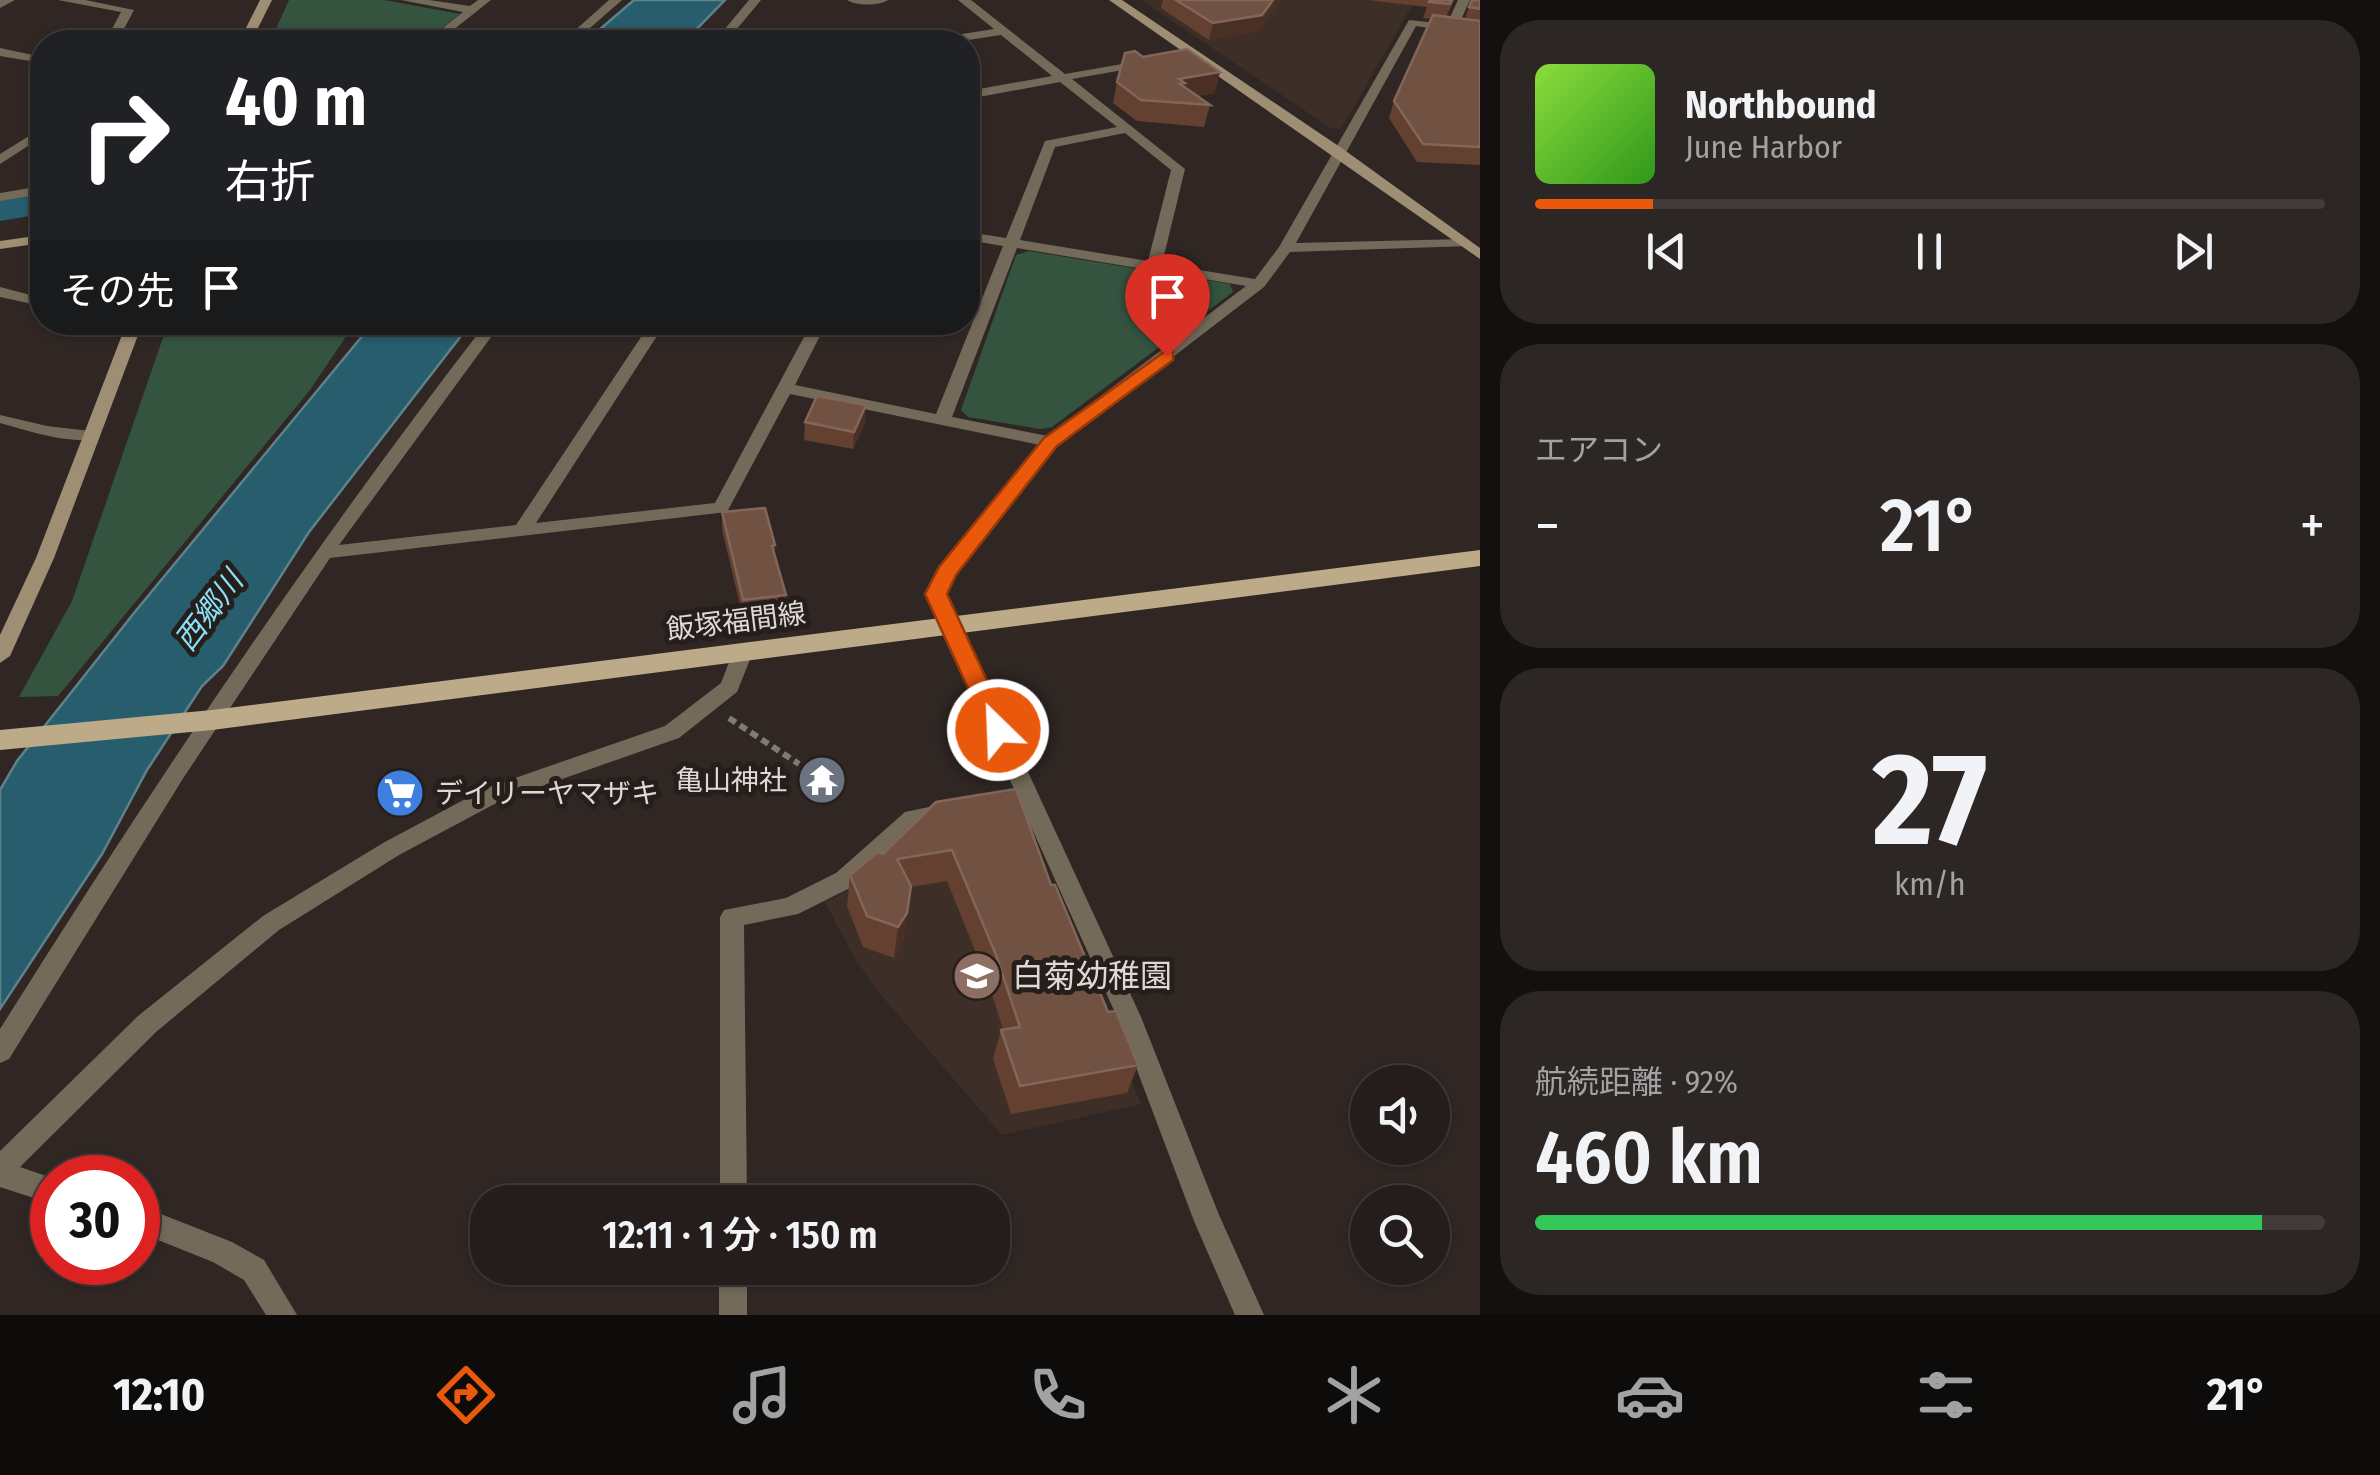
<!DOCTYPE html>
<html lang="ja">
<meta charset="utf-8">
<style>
body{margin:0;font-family:"Fira Sans Condensed","Noto Sans JP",sans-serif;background:#2c2624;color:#f1f3f6;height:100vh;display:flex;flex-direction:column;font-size:38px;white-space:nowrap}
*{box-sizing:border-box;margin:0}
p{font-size:32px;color:#a3a2a3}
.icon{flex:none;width:55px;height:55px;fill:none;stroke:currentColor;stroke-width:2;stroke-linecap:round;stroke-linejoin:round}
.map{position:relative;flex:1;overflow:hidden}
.panel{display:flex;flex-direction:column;gap:20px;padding:20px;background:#14100f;width:900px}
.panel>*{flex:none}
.guide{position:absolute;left:30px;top:30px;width:950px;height:305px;border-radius:40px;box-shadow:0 2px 8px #0004,0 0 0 2px #413b3a;background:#202124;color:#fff;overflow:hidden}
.tools{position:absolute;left:1350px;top:1065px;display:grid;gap:20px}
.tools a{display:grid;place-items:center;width:100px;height:100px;border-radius:50%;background:#241d1b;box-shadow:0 2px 8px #0004,0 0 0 2px #413b3a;font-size:50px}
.speed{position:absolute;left:30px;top:1155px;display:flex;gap:20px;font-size:50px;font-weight:700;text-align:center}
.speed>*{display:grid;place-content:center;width:130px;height:130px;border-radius:50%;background:#241d1b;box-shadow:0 2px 8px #0004,0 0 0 2px #413b3a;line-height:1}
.speed .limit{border:15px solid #d22;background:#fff;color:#111}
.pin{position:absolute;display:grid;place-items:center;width:85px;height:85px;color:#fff;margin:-102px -42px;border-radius:50% 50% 50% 0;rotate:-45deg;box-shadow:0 0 10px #0007}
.pin .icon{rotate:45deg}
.me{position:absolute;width:110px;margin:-55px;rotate:336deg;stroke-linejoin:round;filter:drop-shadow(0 0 8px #0008)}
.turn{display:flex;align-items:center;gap:35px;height:210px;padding:0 30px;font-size:45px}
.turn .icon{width:130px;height:130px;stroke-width:2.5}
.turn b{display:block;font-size:70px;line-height:85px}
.then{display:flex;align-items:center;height:95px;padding:0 30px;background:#0003;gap:20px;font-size:38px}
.big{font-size:75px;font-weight:600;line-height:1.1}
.panel .tile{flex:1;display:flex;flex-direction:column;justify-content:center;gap:15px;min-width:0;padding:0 35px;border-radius:40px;background:#2c2624}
.panel .dial{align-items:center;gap:0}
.dial b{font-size:130px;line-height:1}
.song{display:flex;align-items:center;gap:30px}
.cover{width:120px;height:120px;border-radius:15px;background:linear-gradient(135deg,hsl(90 70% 55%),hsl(110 70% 35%))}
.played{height:10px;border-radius:5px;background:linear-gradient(90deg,#ea580c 15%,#413b3a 15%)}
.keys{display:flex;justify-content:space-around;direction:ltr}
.heat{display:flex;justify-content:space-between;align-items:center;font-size:55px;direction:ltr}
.charge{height:15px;border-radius:8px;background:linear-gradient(90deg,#34c759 92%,#413b3a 0)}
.trip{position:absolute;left:470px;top:1185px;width:540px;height:100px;border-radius:40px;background:#241d1b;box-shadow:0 2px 8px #0004,0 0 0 2px #413b3a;font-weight:600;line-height:100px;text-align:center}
.tabs{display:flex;height:160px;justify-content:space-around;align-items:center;background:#0e0c0b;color:#a3a2a3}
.tabs .icon{width:70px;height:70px}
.tabs .active{color:#ea580c}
.tabs b{font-size:45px;color:#f1f3f6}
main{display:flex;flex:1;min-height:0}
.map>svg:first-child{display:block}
.built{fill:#3d2f28}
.green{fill:#345440}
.water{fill:#275d6c;stroke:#5e828c;stroke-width:2.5}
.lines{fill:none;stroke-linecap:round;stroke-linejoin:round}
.river{fill:#275d6c;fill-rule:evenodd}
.path{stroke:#807976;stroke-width:6;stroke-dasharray:8 5;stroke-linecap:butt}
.lane{fill:#736a59;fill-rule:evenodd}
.street{fill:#736a59;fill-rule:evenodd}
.secondary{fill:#9d8e74;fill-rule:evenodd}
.primary{fill:#bdaa88;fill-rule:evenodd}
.wall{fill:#644030}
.shaded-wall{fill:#4a2f24}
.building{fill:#715142;stroke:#826659;stroke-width:2.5}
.route{fill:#ea580c;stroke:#983908;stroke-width:2.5}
.labels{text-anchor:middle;stroke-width:10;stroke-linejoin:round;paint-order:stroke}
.street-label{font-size:28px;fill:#ded9d6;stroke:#261e1a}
.poi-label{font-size:28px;fill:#ded9d6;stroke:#261e1a;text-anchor:end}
.water-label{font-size:30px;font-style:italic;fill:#87dff8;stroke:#261e1a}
.near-poi-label{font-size:32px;fill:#ded9d6;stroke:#261e1a;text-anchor:start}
</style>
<main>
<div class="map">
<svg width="1480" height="1315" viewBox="0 0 1480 1315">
<rect width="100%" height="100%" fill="#302724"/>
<!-- built -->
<path class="built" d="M 1141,0 L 1415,0 L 1341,129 L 1331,128 Z
M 922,825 L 1095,993 L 1141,1104 L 1002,1135 L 881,995 L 855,959 L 825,902 L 849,890 Z"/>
<!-- green -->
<path class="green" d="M 289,0 L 384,0 L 460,14 L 423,42 L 270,42 Z
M 1029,251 L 1230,284 L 1233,292 L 1052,427 L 1040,429 L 968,417 L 961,410 L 1016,255 Z
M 168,323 L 355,323 L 310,390 L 58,696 L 19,697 L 72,601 Z"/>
<!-- water -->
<path class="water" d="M 634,0 L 725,0 L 684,42 L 585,42 Z
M 373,323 L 471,323 L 309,532 L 223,666 L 202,686 L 147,770 L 102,854 L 0,1009 L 0,790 L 17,761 L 134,613 Z"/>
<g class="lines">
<!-- river -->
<path class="river" d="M 42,190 L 42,214 L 0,221 L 0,195 Z"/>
<!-- path -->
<path class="path" d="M 729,718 L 799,764"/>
<!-- lane -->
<path class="lane" d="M 0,415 L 47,426 L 90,431 L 97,436 C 79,448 22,429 0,423 Z"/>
<!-- street -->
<path class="street" d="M 0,0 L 15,0 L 0,8 Z
M 58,0 L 85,0 L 134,10 L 117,42 L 105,42 L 121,12 Z
M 401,0 L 429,0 L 470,6 L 478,0 L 491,0 L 438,42 L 425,42 L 463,12 Z
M 609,0 L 622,0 L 574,42 L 562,42 Z
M 749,0 L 761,0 L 726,42 L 714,42 Z
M 847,0 L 888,0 C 879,6 856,6 847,0 Z
M 958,0 L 971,0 L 1065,74 L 1151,59 L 1151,65 L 1072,79 L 1185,169 L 1162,264 L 1255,279 L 1279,247 L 1409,20 L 1447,24 L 1458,0 L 1470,0 L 1458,26 L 1480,30 L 1480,36 L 1416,26 L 1296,243 L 1464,239 L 1471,243 L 1469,246 L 1290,252 L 1264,287 L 1057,446 L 954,576 L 946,594 L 1141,1017 L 1219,1215 L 1264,1315 L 1235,1315 L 1194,1221 L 1117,1017 L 926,594 L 939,568 L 1040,445 L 790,394 L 727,512 L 330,558 L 184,777 L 9,1059 L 0,1063 L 0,1029 C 154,784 310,550 487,322 L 502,322 L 339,545 L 516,525 L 651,322 L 666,322 L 536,523 L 715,503 L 812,322 L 827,322 L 795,385 L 936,414 L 1003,246 L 968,240 L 968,232 L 1006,238 L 1045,141 L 1117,127 L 1060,82 L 968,99 L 968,91 L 1052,76 L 1001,35 L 955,42 L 931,42 L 937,38 L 994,29 ZM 1125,133 L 1171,170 L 1148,261 L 1020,240 L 1055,147 ZM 1017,248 L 1246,286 L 1048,436 L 952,417 Z
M 0,48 L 42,57 L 42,63 L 0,56 Z
M 42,128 L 42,137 L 0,164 L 0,154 Z
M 42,186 L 42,194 L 0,201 L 0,193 Z
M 0,287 L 42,298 L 42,306 L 0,297 Z
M 743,645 L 753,652 L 737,692 L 679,738 L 502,800 L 399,855 L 279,930 L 156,1032 L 20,1167 L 52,1178 L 52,1204 L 0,1187 L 0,1151 L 138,1016 L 263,916 L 383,843 L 486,788 L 665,726 L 721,683 L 733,652 Z
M 948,803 L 956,806 L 959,812 L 956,818 L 919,826 L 852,887 L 798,914 L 744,925 L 747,1202 L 720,1202 L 720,917 L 724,910 L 786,898 L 836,873 L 905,812 Z
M 138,1205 L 232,1242 L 264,1260 L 297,1315 L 266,1315 L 244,1280 L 213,1262 L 138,1232 Z
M 719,1268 L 747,1268 L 747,1315 L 719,1315 Z"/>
<!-- secondary -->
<path class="secondary" d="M 260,0 L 272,0 L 251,42 L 239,42 Z
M 1109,0 L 1122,0 L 1343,149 L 1480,248 L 1480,259 Z
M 42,235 L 42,243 L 0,249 L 0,241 Z
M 127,322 L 143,322 L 54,558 L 10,656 L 0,663 L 0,635 L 36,558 Z"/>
<!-- primary -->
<path class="primary" d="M 1480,550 L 1480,566 L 212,730 L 0,750 L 0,730 L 212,710 Z"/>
</g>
<!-- wall -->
<path class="wall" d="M 1163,0 L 1281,0 L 1258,31 L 1209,40 L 1161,8 Z
M 1367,0 L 1454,0 L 1446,17 L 1465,19 L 1471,0 L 1480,0 L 1480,165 L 1417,162 L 1389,118 L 1394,101 L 1432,19 L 1423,18 L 1427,7 Z
M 1143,57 L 1215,93 L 1197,96 L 1210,105 L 1204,127 L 1137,121 L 1113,103 L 1117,82 Z
M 805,422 L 865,423 L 853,449 L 804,440 Z
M 722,512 L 775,545 L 775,556 L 786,595 L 785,612 L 743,617 L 722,530 Z
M 936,802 L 1051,885 L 1108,1012 L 1138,1065 L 1127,1093 L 1011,1114 L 993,1059 L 1001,1030 L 1003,1029 L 989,985 L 947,881 L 910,887 L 903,943 L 894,958 L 863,947 L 847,906 L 850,875 L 883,854 Z"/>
<!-- shaded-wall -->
<path class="shaded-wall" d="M 1273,0 L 1281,0 L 1258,31 L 1209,40 L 1213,23 Z
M 1220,72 L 1215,93 L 1181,99 L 1179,79 Z
M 866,405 L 865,423 L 853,449 L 854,432 Z
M 907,913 L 903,943 L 894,958 L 898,927 Z"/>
<!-- building -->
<path class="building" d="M 1176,0 L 1273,0 L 1262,15 L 1213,23 Z
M 1430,0 L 1452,0 L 1450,4 L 1429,2 Z
M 1472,0 L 1480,0 L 1480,9 L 1469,7 Z
M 1433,15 L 1480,21 L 1480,147 L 1423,144 L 1394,101 Z
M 1187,49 L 1220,72 L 1179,79 L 1185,83 L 1180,84 L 1210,105 L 1141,100 L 1117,82 L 1125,53 L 1135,51 L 1143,57 Z
M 817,396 L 866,405 L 854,432 L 805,422 Z
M 765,508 L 775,545 L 772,546 L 786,595 L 743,600 L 722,512 Z
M 1016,789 L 1051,885 L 1055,885 L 1108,1012 L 1116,1011 L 1138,1065 L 1020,1086 L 1001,1030 L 1020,1027 L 996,955 L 952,850 L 897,859 L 911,886 L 907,913 L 898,927 L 867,916 L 850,875 L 878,852 L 883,854 L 936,802 Z"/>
<!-- route -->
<path class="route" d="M 1167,350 L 1173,352 L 1173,360 L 1057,446 L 956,575 L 947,594 L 1010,730 L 1006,736 L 990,736 L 925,594 L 939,567 L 1044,438 Z"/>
<!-- icons -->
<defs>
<g id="temple-disc" transform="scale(2.5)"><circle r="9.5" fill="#6b7280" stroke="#261e1a"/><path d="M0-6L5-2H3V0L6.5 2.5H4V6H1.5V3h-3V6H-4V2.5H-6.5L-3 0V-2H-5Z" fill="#fff"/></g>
<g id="supermarket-disc" transform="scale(2.5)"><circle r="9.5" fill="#3f7fe0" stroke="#261e1a"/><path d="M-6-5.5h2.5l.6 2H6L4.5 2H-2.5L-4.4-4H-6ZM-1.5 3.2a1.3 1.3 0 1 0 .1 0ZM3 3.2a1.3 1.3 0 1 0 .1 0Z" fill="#fff"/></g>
<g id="school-disc" transform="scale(2.5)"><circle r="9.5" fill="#8d6e63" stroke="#261e1a"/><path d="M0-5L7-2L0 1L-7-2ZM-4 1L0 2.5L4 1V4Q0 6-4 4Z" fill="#fff"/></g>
</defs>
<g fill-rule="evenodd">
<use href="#temple-disc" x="822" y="780"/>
<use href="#supermarket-disc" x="400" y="793"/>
<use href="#school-disc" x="977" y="976"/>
</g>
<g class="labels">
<!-- street labels -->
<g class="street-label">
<text transform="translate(736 621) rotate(-7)" y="10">飯塚福間線</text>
</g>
<!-- poi labels -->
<g class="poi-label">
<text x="787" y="790">亀山神社</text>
<text x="435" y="803" text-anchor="start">デイリーヤマザキ</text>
</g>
<!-- water labels -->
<g class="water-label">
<text transform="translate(209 611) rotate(-53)" y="10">西郷川</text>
</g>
<!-- near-poi labels -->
<g class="near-poi-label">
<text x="1012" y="987">白菊幼稚園</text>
</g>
</g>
</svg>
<div class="tools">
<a><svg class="icon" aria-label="sound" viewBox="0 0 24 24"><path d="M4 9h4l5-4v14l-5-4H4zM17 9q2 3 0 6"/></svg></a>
<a><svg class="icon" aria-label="search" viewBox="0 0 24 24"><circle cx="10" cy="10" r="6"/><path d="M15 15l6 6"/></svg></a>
</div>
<div class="speed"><div class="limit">30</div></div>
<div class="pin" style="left:1167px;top:356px;background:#d93025"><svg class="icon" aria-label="arrive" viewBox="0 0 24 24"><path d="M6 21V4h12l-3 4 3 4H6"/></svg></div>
<svg class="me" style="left:998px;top:730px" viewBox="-20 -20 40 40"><circle r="17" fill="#ea580c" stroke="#fff" stroke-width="3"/><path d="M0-11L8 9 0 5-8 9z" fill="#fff"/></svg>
<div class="trip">12:11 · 1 分 · 150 m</div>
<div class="guide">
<div class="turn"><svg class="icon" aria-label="right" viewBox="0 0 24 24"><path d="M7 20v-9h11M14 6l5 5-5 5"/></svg><div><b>40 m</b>右折</div></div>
<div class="then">その先<svg class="icon" aria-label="arrive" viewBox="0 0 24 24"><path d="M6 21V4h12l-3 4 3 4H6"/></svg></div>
</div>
</div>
<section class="panel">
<div class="tile">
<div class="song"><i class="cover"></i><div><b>Northbound</b><p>June Harbor</p></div></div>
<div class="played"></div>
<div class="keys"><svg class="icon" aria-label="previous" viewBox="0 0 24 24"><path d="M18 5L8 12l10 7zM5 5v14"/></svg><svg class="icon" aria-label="pause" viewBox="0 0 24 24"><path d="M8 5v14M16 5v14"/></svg><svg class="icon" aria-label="next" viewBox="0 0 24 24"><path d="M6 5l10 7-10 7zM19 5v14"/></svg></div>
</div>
<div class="tile"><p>エアコン</p>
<div class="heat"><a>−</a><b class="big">21°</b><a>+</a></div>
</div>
<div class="tile dial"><b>27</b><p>km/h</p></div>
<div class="tile"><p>航続距離 · 92%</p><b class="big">460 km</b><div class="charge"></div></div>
</section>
</main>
<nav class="tabs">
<b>12:10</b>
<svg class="icon active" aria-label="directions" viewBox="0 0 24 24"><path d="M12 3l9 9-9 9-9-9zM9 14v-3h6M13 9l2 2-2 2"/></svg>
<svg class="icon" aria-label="music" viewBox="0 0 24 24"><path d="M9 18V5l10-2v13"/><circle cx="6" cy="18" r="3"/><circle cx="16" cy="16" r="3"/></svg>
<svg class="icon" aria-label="phone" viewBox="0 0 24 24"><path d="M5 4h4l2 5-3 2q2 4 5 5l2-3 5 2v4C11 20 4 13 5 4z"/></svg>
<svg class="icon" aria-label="climate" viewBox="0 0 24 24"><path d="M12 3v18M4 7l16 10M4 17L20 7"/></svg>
<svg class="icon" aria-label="car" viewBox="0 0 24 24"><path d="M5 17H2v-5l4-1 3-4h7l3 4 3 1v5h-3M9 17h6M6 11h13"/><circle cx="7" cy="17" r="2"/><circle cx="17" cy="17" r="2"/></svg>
<svg class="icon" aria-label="filters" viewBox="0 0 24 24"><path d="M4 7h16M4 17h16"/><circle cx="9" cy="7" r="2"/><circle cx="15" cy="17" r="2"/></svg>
<b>21°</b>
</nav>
